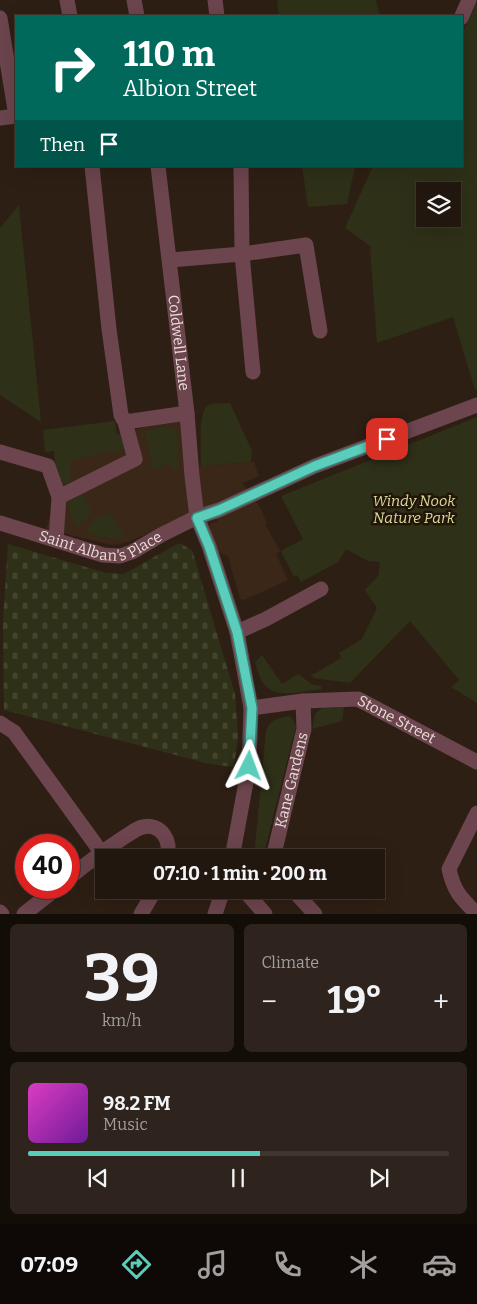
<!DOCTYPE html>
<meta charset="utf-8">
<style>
body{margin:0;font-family:Bitter,serif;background:#2e241d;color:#f1f3f6;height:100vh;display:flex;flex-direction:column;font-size:19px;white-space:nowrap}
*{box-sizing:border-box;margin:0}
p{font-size:16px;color:#a29f9e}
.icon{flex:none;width:28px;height:28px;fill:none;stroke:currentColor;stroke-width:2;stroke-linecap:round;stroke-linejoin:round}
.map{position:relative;height:914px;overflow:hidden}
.sheet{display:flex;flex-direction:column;gap:10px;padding:10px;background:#130d08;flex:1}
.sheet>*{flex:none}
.top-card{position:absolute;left:15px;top:15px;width:448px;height:152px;border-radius:0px;box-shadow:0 5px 20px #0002,0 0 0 1px #3f362f;background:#00695c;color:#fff;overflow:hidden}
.controls{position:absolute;left:416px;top:182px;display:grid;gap:10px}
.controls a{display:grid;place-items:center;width:45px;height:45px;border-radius:0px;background:#22170f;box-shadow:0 5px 20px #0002,0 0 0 1px #3f362f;font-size:25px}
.speed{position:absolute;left:15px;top:834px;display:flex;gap:10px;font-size:25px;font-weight:700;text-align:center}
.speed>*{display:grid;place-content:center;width:65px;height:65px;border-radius:50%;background:#22170f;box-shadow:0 5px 20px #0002,0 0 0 1px #3f362f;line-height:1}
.speed .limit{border:8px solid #d22;background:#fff;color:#111}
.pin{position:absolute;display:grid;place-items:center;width:42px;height:42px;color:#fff;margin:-21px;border-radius:10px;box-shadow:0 2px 8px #0006}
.me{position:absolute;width:55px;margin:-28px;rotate:3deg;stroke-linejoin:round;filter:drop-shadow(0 0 4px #0008)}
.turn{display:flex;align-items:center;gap:18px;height:105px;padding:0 25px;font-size:22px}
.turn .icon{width:65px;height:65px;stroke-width:2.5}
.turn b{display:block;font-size:35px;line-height:42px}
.then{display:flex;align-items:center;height:48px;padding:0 25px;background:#0003;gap:10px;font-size:19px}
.big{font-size:38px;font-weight:700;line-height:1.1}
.sheet .widget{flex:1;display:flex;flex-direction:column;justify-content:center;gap:8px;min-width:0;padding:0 18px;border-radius:8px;background:#2e241d}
.sheet .dial{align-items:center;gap:0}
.dial b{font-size:65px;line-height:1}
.song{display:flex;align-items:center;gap:15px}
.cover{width:60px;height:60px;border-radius:8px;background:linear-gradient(135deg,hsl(310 70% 55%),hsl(280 70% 35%))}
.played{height:5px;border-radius:2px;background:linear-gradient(90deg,#5bcebb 55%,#3f362f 55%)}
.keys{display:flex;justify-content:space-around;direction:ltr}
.heat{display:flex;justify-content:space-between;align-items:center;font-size:28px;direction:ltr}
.sheet .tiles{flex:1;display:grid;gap:10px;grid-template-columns:1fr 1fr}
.widget:last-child{grid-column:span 2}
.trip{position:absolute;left:95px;top:849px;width:290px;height:50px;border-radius:0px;background:#22170f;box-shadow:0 5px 20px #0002,0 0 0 1px #3f362f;font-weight:700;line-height:50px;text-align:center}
.tab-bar{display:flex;height:80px;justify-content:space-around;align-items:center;background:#0e0906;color:#a29f9e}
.tab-bar .icon{width:35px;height:35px}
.tab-bar .active{color:#5bcebb}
.tab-bar b{font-size:22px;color:#f1f3f6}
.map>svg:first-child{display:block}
.built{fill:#3b2718}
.green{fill:#2f3018;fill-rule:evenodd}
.cemetery{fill:url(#cemetery-stones)}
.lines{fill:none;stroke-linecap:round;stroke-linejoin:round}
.minor{stroke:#6c454e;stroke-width:15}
.route-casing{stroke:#3b867a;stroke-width:12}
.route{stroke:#5bcebb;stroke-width:9}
.labels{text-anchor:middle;stroke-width:5;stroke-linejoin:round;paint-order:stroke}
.street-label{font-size:15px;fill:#e9dfd7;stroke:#24150b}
.park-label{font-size:15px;font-style:italic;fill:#d7dd96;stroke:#24150b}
</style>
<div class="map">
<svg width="477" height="914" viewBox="0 0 477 914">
<defs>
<pattern id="cemetery-stones" width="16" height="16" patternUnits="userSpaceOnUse" patternTransform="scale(1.25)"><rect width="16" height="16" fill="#2f3018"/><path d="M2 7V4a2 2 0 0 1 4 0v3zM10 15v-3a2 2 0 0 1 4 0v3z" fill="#43442e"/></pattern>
</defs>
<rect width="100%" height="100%" fill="#2e1f14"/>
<!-- built -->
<path class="built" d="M 183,417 L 184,469 L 201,466 L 254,462 L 259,476 L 242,483 L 260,507 L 267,523 L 265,524 L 280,551 L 276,554 L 288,580 L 244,600 L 240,599 L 228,556 L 216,551 L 209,532 L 210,524 L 218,521 L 212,505 L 128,542 L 112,545 L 46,529 L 56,496 L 54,451 Z"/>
<!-- green -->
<path class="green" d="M 277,0 L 376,0 L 380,16 L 279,16 Z
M 477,2 L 477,389 L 475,390 L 453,317 L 377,343 L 370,246 L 345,228 L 373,166 L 461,166 L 461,36 ZM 425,191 L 452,191 L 452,219 L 425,219 Z
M 302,166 L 355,166 L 347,204 L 308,207 Z
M 19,205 L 41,422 L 0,395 L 0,228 Z
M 230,403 L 252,451 L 251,462 L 201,466 C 201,453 198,414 207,406 C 212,402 224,404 230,403 Z
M 477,417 L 477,703 L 451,687 L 459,680 L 410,621 L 350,683 L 314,678 L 311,674 L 314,674 L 341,658 L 339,653 L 362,639 L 377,608 L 365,590 L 378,576 L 380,562 L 368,561 L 346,549 L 338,562 L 301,582 L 297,575 L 294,577 L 281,551 L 303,539 L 281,496 Z
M 115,421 L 117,436 L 125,435 L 128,448 L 70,460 L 71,483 L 63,484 L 58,478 L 54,451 L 45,452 L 43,430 Z
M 167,426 L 177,432 L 179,466 L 172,469 L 169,463 L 153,470 L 145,431 Z
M 83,494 L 92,513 L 77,528 L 66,503 Z
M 110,513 L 125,536 C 111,541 98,536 84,532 L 97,515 L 99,518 Z
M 262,655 L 282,684 L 298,674 L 313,685 L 321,686 L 322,689 C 304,691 272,701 262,681 C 258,675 257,668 255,662 Z
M 344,707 L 342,721 L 312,729 L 315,714 L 322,708 Z
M 290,716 L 296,726 L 263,857 L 254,857 L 266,731 C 271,719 278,718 290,716 Z"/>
<!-- cemetery -->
<path class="cemetery" d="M 179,543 L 192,550 L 235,694 L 238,737 L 234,767 L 210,764 L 4,710 L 3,619 L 8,544 L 106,573 L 124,574 Z"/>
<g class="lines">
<!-- minor -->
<g class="minor">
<path d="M 67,0 L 70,16"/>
<path d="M 134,0 L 137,16"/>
<path d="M 215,0 L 217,16"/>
<path d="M 0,18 L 16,116"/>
<path d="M 461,18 L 469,0"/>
<path d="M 0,118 L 16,116"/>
<path id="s1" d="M 158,166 L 187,413 L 192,476 L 197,517 L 209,546 L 237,632 L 251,708 L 249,766 L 232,858"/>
<path d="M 241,166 L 242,254 L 253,372"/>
<path d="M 170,260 L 242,254 L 306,245 L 320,331"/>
<path d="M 125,422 L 187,413"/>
<path d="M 0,452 L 48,466 L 59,497 L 56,540"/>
<path d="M 59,497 L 135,459 L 125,422 L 121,415 L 109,329 L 92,166"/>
<path id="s2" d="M 0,523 L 103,555 L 120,556 L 132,552 L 161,535 L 197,517 L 219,510 L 315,466 L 477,405"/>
<path d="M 237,632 L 266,619 L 321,589"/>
<path id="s3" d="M 251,708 L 303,701 L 358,699 L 477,762"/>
<path d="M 0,723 L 14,732 L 101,852"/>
<path d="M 477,813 L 449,869 C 454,892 461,898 477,914"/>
<path id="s4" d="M 273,858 L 304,729 L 303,701"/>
<path d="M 69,878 C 87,863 106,849 126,836 C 131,833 137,828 143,827 C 151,825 159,828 164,835 C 169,842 169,850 167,858"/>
<path d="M 244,890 L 265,914"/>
<path d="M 293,890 L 315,914"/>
<path d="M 0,912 L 2,914"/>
<path d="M 24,914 L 57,888"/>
<path d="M 141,914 L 155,890"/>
<path d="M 215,914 L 223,890"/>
</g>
</g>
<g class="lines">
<!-- route casing -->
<g class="route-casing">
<path id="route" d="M 249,766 L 252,708 L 237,632 L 209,546 L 197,518 L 219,510 L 315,466 L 387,439"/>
</g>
<!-- route -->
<use href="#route" class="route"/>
</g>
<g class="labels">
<!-- street labels -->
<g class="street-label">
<text dy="5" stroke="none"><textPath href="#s1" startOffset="178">Coldwell Lane</textPath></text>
<text dy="5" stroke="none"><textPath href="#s2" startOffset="106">Saint Alban's Place</textPath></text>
<text dy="5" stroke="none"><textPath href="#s3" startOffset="151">Stone Street</textPath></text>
<text dy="5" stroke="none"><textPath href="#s4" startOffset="80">Kane Gardens</textPath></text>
</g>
<!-- park labels -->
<g class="park-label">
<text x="414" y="506">Windy Nook<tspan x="414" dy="17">Nature Park</tspan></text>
</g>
</g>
</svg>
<div class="controls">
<a><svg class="icon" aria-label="layers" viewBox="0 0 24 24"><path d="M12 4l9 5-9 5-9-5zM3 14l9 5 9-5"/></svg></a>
</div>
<div class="speed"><div class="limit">40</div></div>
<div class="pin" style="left:387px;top:439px;background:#d93025"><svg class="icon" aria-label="arrive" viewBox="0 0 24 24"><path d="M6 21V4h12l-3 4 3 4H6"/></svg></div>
<svg class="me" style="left:249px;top:766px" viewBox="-20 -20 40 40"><path d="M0-17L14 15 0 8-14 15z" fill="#5bcebb" stroke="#fff" stroke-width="4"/></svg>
<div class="trip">07:10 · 1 min · 200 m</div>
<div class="top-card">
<div class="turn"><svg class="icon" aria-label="right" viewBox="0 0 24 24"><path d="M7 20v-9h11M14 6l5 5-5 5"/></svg><div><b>110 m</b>Albion Street</div></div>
<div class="then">Then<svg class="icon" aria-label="arrive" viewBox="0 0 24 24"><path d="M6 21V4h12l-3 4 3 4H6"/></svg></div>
</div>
</div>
<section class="sheet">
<div class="tiles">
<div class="widget dial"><b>39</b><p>km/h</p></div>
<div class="widget"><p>Climate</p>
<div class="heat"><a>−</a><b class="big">19°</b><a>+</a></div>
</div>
<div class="widget">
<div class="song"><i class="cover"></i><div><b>98.2 FM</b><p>Music</p></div></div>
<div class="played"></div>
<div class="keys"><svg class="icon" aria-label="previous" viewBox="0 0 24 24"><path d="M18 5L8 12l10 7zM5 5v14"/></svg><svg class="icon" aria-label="pause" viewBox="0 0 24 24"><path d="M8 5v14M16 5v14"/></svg><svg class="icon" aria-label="next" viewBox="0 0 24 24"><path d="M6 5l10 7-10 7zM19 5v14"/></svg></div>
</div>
</div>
</section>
<nav class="tab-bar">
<b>07:09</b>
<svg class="icon active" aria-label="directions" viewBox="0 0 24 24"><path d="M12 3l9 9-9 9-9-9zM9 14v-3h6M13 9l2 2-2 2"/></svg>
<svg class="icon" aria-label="music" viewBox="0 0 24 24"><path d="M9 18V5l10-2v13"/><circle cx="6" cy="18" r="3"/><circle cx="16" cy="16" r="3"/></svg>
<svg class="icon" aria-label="phone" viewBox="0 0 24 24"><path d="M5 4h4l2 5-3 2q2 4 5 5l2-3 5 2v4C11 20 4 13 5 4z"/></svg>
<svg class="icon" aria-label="climate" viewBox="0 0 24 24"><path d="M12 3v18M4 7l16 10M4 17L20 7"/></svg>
<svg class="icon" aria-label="car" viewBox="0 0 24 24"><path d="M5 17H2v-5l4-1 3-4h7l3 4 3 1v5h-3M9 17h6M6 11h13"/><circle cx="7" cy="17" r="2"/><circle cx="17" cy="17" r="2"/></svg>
</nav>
